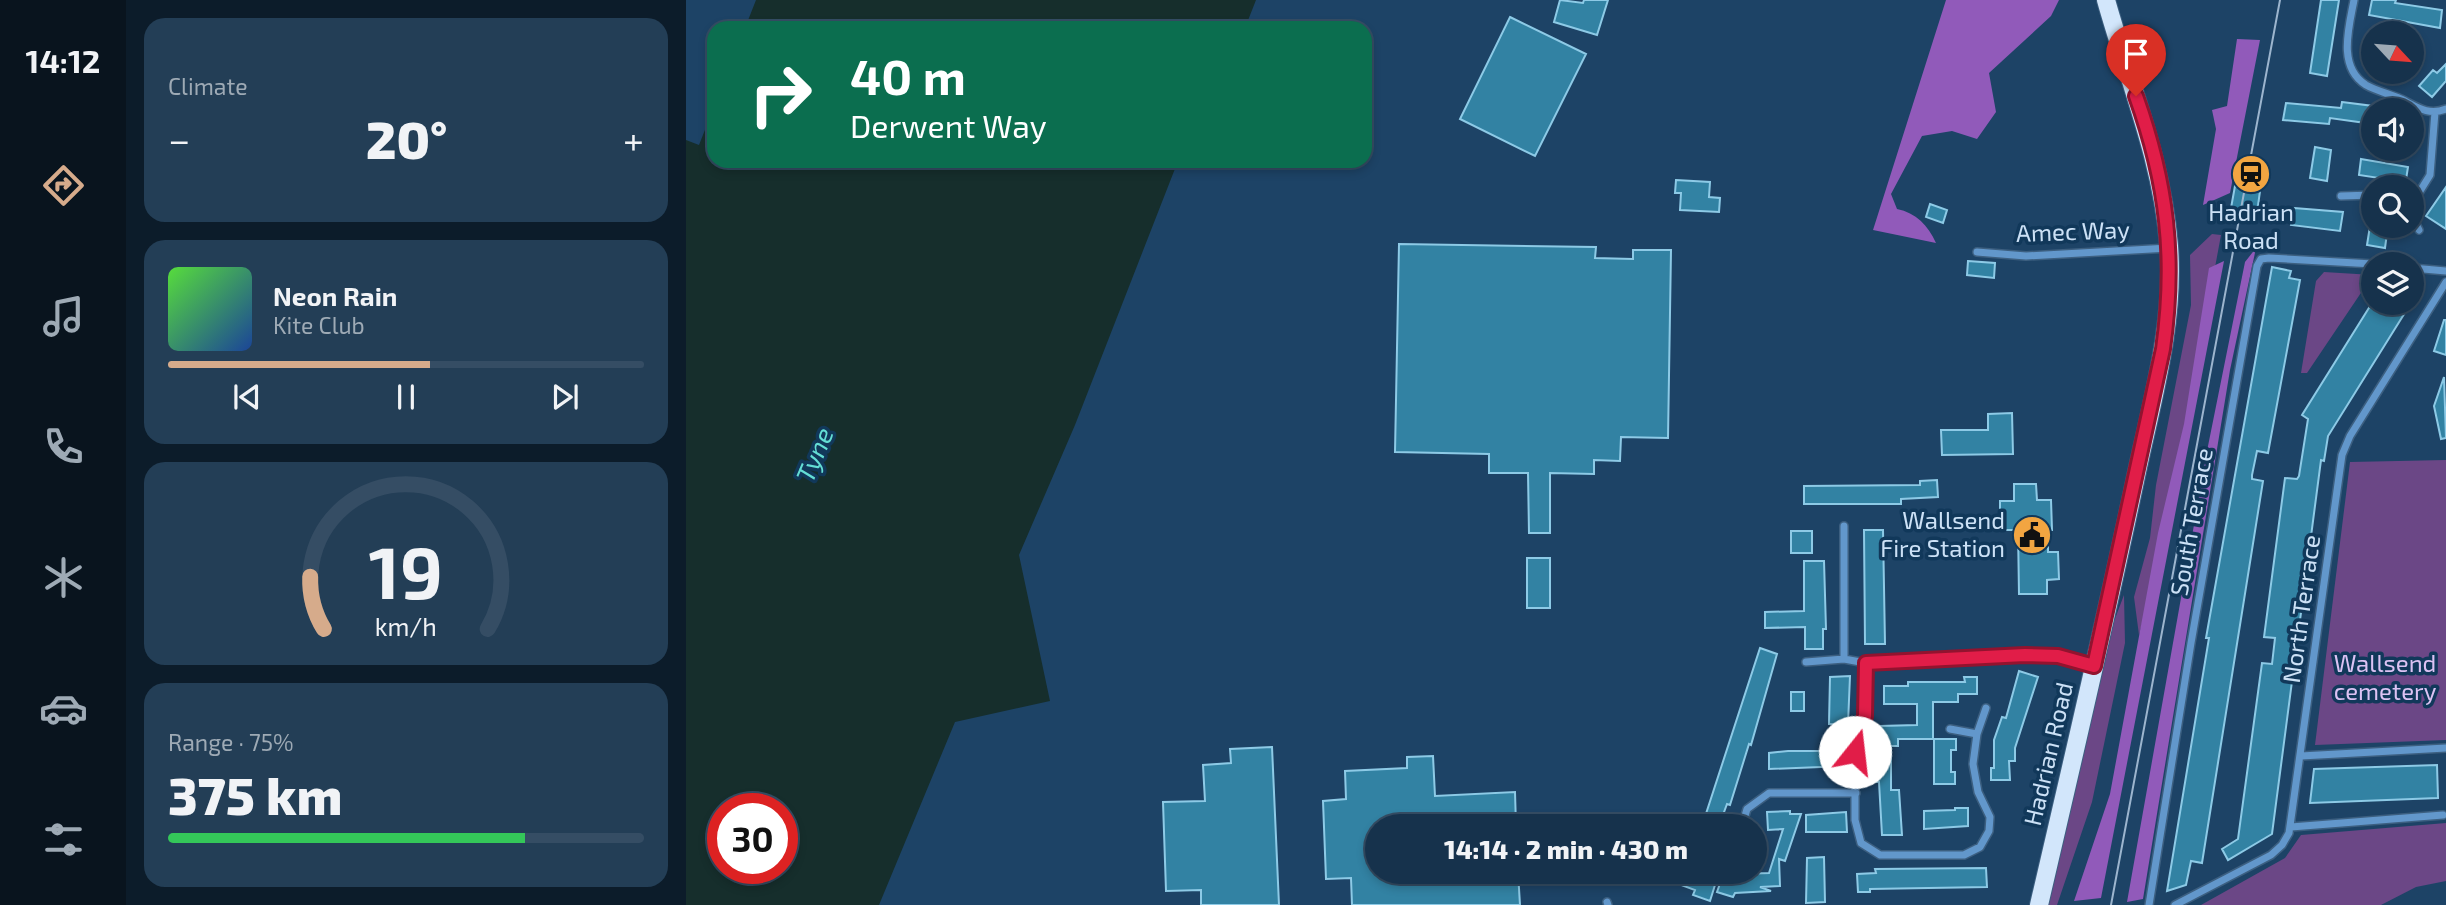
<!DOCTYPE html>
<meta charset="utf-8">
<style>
body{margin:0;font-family:"Exo 2",sans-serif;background:#233e56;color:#f1f3f6;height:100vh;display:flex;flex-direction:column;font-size:26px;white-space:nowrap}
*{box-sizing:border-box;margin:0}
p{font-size:23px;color:#9eaab5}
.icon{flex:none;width:38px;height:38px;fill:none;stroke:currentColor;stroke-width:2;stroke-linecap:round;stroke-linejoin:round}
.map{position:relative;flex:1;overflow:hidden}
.sheet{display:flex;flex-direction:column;gap:18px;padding:18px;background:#0c1c2a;width:560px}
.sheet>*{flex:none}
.guide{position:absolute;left:21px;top:21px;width:665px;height:147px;border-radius:21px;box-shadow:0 4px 10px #0003,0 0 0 2px #354d64;background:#0b6e4f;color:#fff;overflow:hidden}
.needle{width:46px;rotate:116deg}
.controls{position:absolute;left:1675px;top:21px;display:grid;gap:14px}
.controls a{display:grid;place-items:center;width:63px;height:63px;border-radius:50%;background:#16324c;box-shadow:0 4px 10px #0003,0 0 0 2px #354d64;font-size:35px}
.speed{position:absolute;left:21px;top:793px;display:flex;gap:14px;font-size:35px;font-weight:700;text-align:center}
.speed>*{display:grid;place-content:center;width:91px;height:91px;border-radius:50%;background:#16324c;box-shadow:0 4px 10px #0003,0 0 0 2px #354d64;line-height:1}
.speed .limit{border:10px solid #d22;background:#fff;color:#111}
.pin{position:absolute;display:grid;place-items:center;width:60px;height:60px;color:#fff;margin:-72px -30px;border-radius:50% 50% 50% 0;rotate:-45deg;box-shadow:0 0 7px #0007}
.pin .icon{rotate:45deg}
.me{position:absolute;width:77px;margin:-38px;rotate:16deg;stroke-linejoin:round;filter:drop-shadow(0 0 5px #0008)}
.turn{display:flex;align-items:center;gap:24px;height:147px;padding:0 28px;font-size:32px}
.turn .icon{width:91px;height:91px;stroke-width:2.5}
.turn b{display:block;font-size:49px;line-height:60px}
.big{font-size:52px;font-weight:800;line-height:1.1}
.sheet .card{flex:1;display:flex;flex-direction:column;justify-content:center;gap:10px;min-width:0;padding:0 24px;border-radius:21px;background:#233e56}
.sheet .dial{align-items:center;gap:0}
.dial svg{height:182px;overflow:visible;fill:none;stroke:#354d64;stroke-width:7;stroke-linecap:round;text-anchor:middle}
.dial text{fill:#f1f3f6;stroke:none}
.song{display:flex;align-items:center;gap:21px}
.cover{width:84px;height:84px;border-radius:10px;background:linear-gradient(135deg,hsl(110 70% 55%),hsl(220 70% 35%))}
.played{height:7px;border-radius:4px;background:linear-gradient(90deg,#d6ab8b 55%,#354d64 55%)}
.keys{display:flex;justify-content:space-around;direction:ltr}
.heat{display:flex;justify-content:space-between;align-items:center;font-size:38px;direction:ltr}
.charge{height:10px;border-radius:5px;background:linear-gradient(90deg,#34c759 75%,#354d64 0)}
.trip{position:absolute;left:679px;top:814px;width:402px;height:70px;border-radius:35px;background:#16324c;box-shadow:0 4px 10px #0003,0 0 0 2px #354d64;font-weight:800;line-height:70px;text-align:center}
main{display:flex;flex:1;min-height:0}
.dock{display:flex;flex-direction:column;width:126px;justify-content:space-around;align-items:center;background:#09141e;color:#9eaab5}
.dock .icon{width:49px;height:49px}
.dock .current{color:#d6ab8b}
.dock b{font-size:32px;color:#f1f3f6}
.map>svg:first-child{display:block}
.green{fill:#6b4786}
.forest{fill:#915aba}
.water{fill:#162e2c;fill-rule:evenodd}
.building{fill:#3282a3;stroke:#8dcae6;stroke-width:2}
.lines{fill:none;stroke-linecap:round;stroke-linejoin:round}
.street-casing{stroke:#3c5f80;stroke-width:10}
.primary-casing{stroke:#3c5f80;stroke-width:20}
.street{stroke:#6297cb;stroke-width:7}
.primary{stroke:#d2e6fb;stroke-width:18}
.tram{stroke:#9cb5ce;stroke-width:2}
.route-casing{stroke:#92132f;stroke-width:18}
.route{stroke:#e11d48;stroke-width:12}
.labels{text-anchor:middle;stroke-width:7;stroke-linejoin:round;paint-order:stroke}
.poi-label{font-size:24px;fill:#cce1f6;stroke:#11385a}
.street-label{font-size:24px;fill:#cce1f6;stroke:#11385a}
.park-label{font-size:24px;fill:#dcc2f3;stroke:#11385a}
.water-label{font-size:26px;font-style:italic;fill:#64ded5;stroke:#11385a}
</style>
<main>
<nav class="dock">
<b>14:12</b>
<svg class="icon current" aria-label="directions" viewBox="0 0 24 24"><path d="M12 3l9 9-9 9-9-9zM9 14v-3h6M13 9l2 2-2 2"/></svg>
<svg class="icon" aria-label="music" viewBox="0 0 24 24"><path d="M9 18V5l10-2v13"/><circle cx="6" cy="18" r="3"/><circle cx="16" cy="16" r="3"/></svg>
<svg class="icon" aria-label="phone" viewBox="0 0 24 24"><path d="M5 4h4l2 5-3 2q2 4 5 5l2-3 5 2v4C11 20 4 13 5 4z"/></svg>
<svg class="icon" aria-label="climate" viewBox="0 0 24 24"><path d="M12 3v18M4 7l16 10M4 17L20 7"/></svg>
<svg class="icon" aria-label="car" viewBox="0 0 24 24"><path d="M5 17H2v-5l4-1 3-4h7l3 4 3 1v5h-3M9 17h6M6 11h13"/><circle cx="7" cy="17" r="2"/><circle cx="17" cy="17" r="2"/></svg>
<svg class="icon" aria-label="filters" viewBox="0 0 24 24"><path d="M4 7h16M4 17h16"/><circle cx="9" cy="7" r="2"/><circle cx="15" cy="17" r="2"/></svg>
</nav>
<section class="sheet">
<div class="card"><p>Climate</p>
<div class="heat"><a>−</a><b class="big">20°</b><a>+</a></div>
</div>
<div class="card">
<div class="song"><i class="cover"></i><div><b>Neon Rain</b><p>Kite Club</p></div></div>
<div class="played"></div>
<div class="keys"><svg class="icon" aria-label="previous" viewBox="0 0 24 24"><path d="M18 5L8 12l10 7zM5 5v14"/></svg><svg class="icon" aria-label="pause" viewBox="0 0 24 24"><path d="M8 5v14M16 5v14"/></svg><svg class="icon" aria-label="next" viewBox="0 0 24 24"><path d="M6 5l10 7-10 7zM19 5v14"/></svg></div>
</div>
<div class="card dial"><svg viewBox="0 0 100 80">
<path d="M14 69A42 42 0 1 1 86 69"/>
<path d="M14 69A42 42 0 0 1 8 46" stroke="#d6ab8b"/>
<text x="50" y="56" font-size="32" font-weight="700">19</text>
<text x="50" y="72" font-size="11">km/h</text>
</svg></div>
<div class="card"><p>Range · 75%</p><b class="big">375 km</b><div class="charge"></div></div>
</section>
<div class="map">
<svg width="1760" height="905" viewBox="0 0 1760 905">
<rect width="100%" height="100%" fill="#1d4366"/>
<!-- green -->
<path class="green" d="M 1526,234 L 1535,235 L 1480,532 L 1453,635 L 1448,597 L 1464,538 L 1470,485 L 1505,305 L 1504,255 Z
M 1638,272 L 1687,275 L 1621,373 L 1615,373 L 1630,281 Z
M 1760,460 L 1760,740 L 1629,745 L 1664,462 Z
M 1438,595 L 1439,643 L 1406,802 L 1371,905 L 1360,905 L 1419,645 Z
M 1760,823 L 1760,881 L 1730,887 L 1695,905 L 1515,905 L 1599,858 L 1615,835 Z"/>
<!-- forest -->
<path class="forest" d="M 1260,0 L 1373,0 L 1365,16 L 1303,73 L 1310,112 L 1291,139 L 1266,131 L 1236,136 L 1205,194 L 1211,209 C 1230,213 1242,225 1250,243 L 1187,230 Z
M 1551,39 L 1574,40 L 1544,193 L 1517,205 L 1530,129 L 1526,110 L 1541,106 Z
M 1570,248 L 1544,370 L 1457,899 L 1441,902 L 1522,446 L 1559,262 Z
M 1538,261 L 1415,898 L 1388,901 L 1424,794 L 1472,533 L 1498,424 L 1523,268 Z"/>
<!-- water -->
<path class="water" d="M 70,0 L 570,0 L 559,28 L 59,28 Z
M 28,107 L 28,161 L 492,161 L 389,425 L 333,555 L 364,701 L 269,722 L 193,905 L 0,905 L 0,140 L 13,145 ZM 37,808 L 96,808 L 96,868 L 37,868 Z"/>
<!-- building -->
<path class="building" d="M 874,0 L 897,3 L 898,0 L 922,0 L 911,35 L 868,22 Z
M 1635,0 L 1653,0 L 1641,76 L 1624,73 Z
M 1686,0 L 1710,0 L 1709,3 L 1756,10 L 1754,28 L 1683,15 Z
M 824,17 L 900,54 L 849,156 L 774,119 Z
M 1760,64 L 1760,81 L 1746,97 L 1733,86 L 1747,70 L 1751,73 Z
M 1656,102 L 1687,106 L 1687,124 L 1644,118 L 1643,124 L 1597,120 L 1600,103 L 1655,108 Z
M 1629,147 L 1645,150 L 1641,181 L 1624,178 Z
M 1675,159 L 1722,167 L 1719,186 L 1700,183 L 1700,179 L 1673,175 Z
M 990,180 L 1024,182 L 1023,197 L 1034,198 L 1033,212 L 994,210 L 995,193 L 989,193 Z
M 1549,186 L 1574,191 L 1571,213 L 1545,208 Z
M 1760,187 L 1760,229 L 1740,216 Z
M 1244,204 L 1261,210 L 1257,223 L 1240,217 Z
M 1608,208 L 1657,212 L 1654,231 L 1605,225 Z
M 1684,226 L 1702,226 L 1699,248 L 1681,245 Z
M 713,244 L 910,247 L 909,258 L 947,259 L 947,250 L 985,250 L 982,438 L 935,437 L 934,461 L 908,460 L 908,474 L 864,473 L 864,533 L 843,533 L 842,473 L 803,473 L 803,454 L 709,452 Z
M 1282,261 L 1309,263 L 1308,278 L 1281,275 Z
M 1586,267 L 1605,271 L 1603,278 L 1614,280 L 1582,453 L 1571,451 L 1566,475 L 1566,479 L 1577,481 L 1516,863 L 1505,861 L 1500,885 L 1481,891 L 1523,638 L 1520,638 Z
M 1686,303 L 1725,303 L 1642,436 L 1638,461 L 1635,460 L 1586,834 L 1542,860 L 1536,849 L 1552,839 L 1576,663 L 1586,664 L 1589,638 L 1578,637 L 1599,478 L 1611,479 L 1613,476 L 1622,419 L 1616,415 Z
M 1758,320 L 1760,320 L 1760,355 L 1748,351 Z
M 1758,377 L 1760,438 L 1755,439 L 1748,406 Z
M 1326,413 L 1327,454 L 1256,455 L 1255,430 L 1302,430 L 1302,414 Z
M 1251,480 L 1252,497 L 1215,499 L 1215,504 L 1118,504 L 1118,486 L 1234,485 L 1234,481 Z
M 1328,484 L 1350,484 L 1351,500 L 1365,500 L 1366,530 L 1362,530 L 1362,552 L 1372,552 L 1373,579 L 1361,580 L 1361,594 L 1333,594 L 1332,530 L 1314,530 L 1314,501 L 1328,501 Z
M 1178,530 L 1197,530 L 1199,644 L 1179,644 Z
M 1105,531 L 1126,531 L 1126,553 L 1105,553 Z
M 841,558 L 864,558 L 864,608 L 841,608 Z
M 1118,561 L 1138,561 L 1140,629 L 1137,629 L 1137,649 L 1119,649 L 1119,627 L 1079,628 L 1079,612 L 1118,611 Z
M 1074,648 L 1091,654 L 1065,745 L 1063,744 L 1044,805 L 1041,804 L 1034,823 L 1032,826 L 1016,826 Z
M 1333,671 L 1352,677 L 1329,748 L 1329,761 L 1323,761 L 1324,780 L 1305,780 L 1305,768 L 1308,768 L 1308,740 L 1316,717 L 1320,718 Z
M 1164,676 L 1162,724 L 1143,724 L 1144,677 Z
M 1278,677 L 1291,677 L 1291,694 L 1272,694 L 1272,702 L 1247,702 L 1247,739 L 1212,739 L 1212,746 L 1205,746 L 1205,790 L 1213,790 L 1216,835 L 1196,835 L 1193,782 L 1188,782 L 1187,760 L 1194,760 L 1194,726 L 1231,725 L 1231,704 L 1198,704 L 1198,686 L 1222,686 L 1222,682 L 1279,682 Z
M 1105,692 L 1118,692 L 1118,711 L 1105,711 Z
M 1248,739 L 1270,739 L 1270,750 L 1265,750 L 1265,772 L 1269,772 L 1269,784 L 1248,784 Z
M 586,747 L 593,905 L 515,905 L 515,890 L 480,891 L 477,802 L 519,801 L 517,765 L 545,763 L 544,749 Z
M 1102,751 L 1159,751 L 1159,766 L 1083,769 L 1083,753 Z
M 747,756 L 749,796 L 829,792 L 830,826 L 691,826 L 691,872 L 832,872 L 834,905 L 666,905 L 665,878 L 640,879 L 637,801 L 660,799 L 659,771 L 721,768 L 721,757 Z
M 1751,765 L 1752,798 L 1624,803 L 1628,769 Z
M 1269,808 L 1282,808 L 1282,826 L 1238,829 L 1238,811 L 1269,810 Z
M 1104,811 L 1104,814 L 1115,814 L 1099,861 L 1093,859 L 1094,886 L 1074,887 L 1085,891 L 1049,893 L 1047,897 L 1031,892 L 1037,875 L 1054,880 L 1054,874 L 1083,873 L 1097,829 L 1082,830 L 1081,812 Z
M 1160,812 L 1161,832 L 1120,832 L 1120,815 Z
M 1138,857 L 1139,902 L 1120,903 L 1121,858 Z
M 1300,868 L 1301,887 L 1184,889 L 1184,892 L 1172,892 L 1171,874 L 1190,873 L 1189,869 Z
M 999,872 L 1012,872 L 1010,879 L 1029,885 L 1024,901 L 1007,895 L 1009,890 L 995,885 Z"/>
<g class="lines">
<!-- street casing -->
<g class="street-casing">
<path id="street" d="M 1668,0 C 1663,27 1651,67 1680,85 C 1691,91 1704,94 1715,99 C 1731,107 1742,116 1760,109
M 1655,196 L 1687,195
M 1726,204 L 1744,175 L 1749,112
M 1726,216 L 1733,230
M 1291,252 L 1340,256 L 1483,248
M 1726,268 L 1760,271
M 1158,526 L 1158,659
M 1120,662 L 1158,659 L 1180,663 L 1339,655 L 1372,656 L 1408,665
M 1180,663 L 1179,716 L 1169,752 L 1169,820 L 1175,843 L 1194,855 L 1278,855 L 1294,847 L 1303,831 L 1304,817 L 1292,792 L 1287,764 L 1291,734 L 1300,708
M 1264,729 L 1291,734
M 1615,756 L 1760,748
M 1056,826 L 1061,809 L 1083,793 L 1170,793
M 1605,827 L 1757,815
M 1069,846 L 1074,847
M 921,902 L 922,905
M 1463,905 L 1505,643 L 1571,266 L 1575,259 L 1583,258 L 1687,264
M 1489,905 L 1585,855 L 1596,845 L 1603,833 L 1656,455 L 1664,436 L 1760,282"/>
</g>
<!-- primary casing -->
<g class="primary-casing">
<path id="primary" d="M 1353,905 C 1386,764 1419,623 1449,481 C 1465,404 1489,325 1483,246 C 1476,160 1443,82 1420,0"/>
</g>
<!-- street -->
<use href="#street" class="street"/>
<!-- primary -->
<use href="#primary" class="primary"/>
<!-- tram -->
<path class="tram" d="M 1425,905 L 1594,0"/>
</g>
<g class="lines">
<!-- route casing -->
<g class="route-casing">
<path id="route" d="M 1169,752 L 1179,716 L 1180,663 L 1339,655 L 1372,656 L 1408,666 L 1477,349 C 1490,258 1481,183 1450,96"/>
</g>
<!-- route -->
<use href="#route" class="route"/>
</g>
<!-- icons -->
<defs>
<g id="station-disc" transform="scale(2.0125)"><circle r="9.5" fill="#f2a541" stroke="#11385a"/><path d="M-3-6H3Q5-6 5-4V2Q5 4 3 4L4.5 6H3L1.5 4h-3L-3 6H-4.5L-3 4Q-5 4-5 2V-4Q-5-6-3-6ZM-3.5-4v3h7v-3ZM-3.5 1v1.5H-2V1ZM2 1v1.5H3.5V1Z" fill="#111"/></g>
<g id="civic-disc" transform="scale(2.0125)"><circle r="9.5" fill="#f2a541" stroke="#11385a"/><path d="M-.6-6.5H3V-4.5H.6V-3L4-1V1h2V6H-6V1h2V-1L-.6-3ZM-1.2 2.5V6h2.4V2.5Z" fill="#111"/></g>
</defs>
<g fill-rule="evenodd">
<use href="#station-disc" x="1565" y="174"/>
<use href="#civic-disc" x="1346" y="535"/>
</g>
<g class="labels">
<!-- poi labels -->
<g class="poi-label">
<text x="1565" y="221">Hadrian<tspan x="1565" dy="28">Road</tspan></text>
<text x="1319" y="529" text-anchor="end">Wallsend<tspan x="1319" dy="28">Fire Station</tspan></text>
</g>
<!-- street labels -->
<g class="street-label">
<text transform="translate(1387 232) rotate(-2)" y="8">Amec Way</text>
<text transform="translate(1506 522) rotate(-80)" y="8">South Terrace</text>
<text transform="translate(1616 609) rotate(-82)" y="8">North Terrace</text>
<text transform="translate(1363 754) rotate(-77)" y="8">Hadrian Road</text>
</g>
<!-- park labels -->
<g class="park-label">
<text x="1699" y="672">Wallsend<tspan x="1699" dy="28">cemetery</tspan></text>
</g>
<!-- water labels -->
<g class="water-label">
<text transform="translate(129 455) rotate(-67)" y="9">Tyne</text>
</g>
</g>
</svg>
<div class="controls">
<a><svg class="needle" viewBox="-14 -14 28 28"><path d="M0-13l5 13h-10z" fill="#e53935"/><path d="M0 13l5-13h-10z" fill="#9eaab5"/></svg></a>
<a><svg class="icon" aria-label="sound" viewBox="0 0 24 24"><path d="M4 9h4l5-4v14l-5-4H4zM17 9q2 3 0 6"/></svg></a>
<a><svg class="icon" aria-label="search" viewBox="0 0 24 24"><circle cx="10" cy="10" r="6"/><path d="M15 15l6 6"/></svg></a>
<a><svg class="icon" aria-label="layers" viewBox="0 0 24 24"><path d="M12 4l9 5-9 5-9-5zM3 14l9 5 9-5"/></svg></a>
</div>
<div class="speed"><div class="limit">30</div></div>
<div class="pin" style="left:1450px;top:96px;background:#d93025"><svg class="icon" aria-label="arrive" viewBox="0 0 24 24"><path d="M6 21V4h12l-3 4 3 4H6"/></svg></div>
<svg class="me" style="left:1169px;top:752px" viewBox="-20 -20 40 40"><circle r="19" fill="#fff"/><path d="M0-13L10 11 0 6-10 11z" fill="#e11d48"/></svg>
<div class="trip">14:14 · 2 min · 430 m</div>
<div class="guide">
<div class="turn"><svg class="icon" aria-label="right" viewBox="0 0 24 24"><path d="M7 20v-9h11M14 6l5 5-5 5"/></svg><div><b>40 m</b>Derwent Way</div></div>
</div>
</div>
</main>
